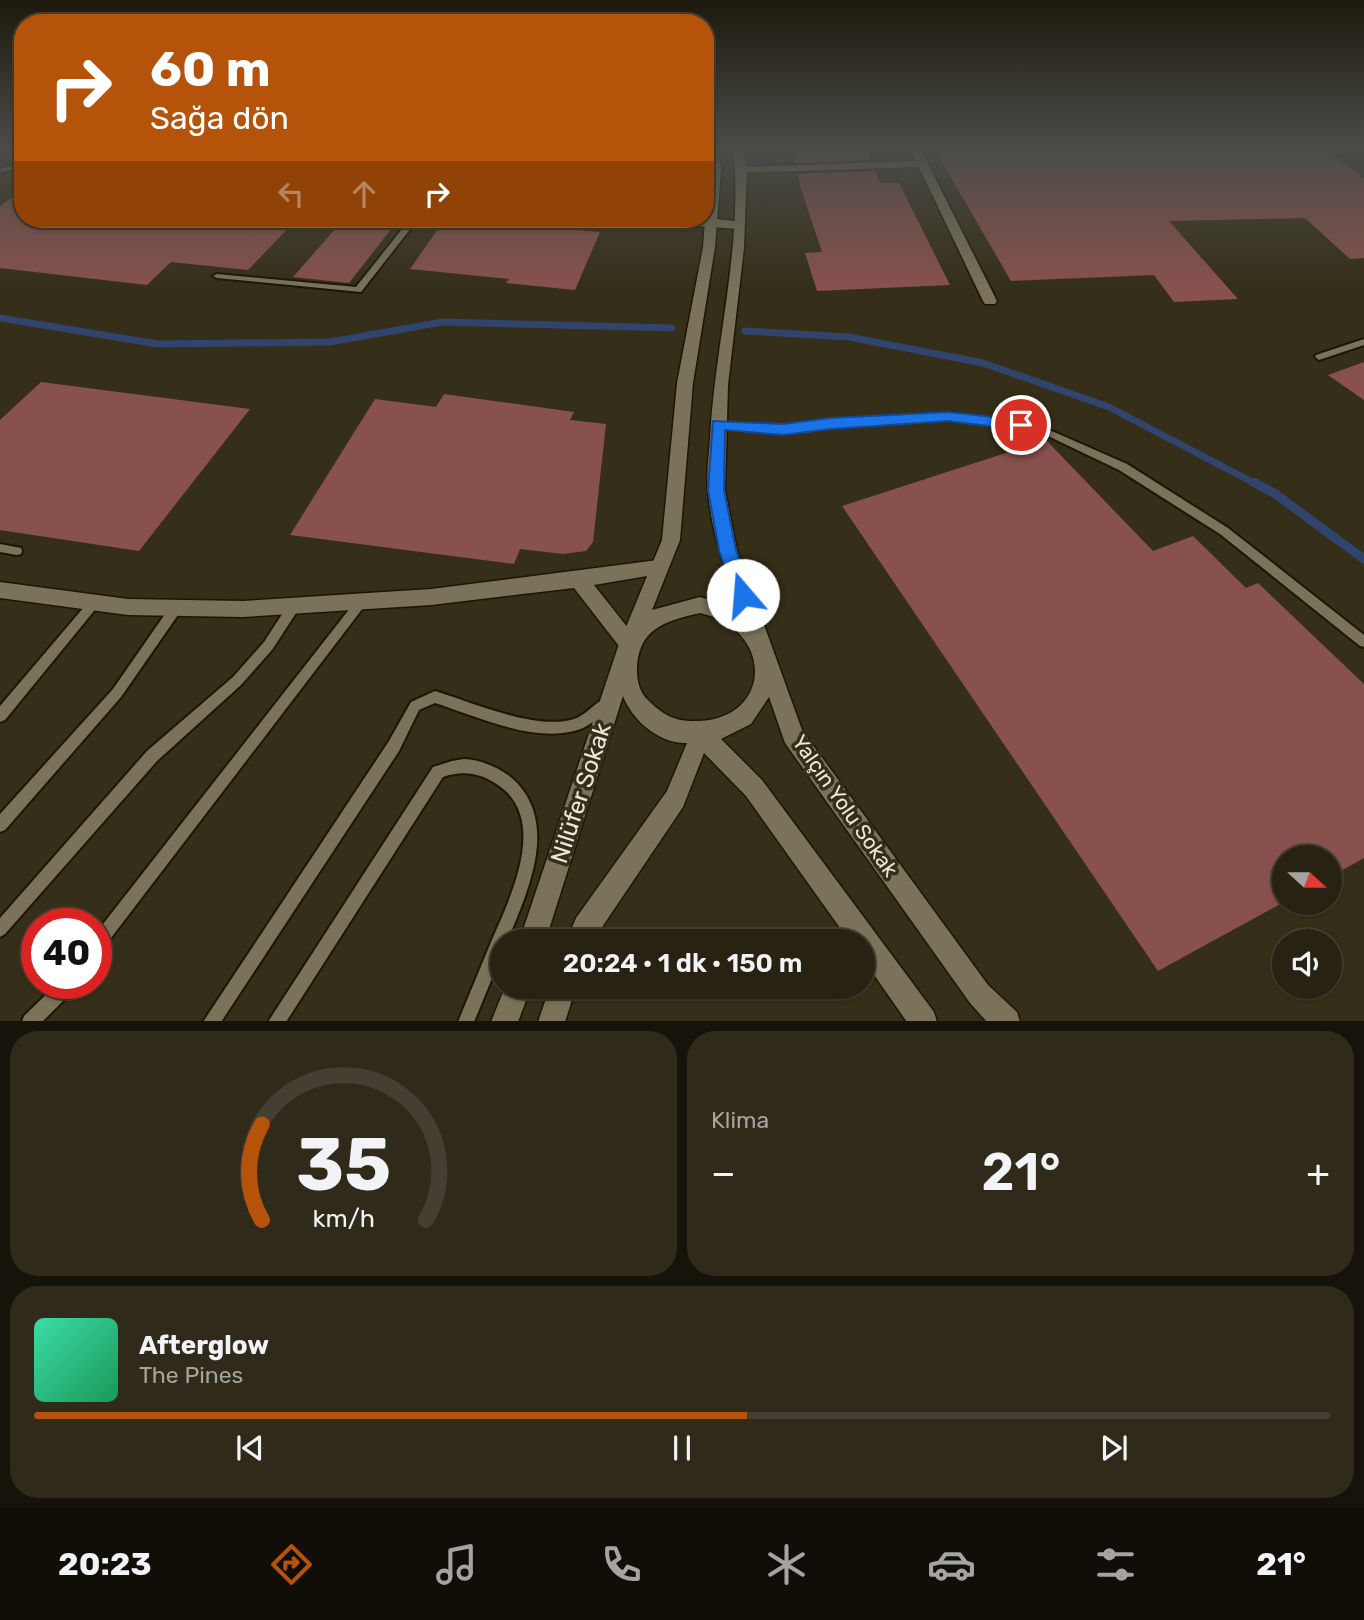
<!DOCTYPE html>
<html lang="tr">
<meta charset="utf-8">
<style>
body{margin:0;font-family:Rubik,sans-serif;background:#302a1b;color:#f1f3f6;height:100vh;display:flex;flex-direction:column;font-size:26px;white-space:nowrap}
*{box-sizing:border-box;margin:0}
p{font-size:23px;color:#a5a49f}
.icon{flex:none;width:38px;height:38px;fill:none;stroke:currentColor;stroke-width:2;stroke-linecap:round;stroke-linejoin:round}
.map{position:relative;height:1021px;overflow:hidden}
.panel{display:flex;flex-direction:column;gap:10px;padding:10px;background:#16130a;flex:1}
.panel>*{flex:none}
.hud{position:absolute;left:14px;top:14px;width:700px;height:214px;border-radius:28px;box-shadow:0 2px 5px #0004,0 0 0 2px #443f32;background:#b45309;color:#fff;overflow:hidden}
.needle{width:46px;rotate:111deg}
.controls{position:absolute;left:1272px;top:845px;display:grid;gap:14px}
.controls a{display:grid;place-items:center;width:70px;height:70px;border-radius:50%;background:#282212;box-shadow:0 2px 5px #0004,0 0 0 2px #443f32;font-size:35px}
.speed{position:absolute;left:21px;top:908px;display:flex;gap:14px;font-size:35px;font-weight:700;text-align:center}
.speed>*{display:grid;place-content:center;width:91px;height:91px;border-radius:50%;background:#282212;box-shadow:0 2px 5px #0004,0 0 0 2px #443f32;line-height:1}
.speed .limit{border:10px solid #d22;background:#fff;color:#111}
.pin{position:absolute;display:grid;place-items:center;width:60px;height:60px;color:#fff;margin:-30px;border:4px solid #fff;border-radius:50%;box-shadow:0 2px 7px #0007}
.me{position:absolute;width:77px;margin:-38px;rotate:342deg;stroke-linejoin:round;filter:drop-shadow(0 0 5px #0008)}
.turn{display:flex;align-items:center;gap:24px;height:147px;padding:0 21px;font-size:32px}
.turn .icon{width:91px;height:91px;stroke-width:2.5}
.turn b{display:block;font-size:49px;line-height:60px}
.lanes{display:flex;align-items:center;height:66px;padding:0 21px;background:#0003;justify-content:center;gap:35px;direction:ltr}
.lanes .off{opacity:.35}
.big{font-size:52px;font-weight:600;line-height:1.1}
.panel .tile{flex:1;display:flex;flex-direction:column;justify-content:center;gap:10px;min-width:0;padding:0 24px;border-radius:28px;background:#302a1b}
.panel .dial{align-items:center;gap:0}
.dial svg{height:182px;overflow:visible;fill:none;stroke:#443f32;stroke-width:7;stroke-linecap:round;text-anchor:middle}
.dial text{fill:#f1f3f6;stroke:none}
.song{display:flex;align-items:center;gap:21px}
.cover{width:84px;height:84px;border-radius:10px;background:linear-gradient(135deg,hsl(160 70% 55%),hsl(150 70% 35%))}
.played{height:7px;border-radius:4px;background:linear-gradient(90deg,#b45309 55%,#443f32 55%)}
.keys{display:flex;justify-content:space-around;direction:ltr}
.heat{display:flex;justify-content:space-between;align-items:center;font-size:38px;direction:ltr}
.panel .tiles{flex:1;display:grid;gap:10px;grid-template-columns:1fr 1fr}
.tile:last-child{grid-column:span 2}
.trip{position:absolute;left:490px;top:929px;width:385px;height:70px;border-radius:35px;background:#282212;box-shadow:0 2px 5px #0004,0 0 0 2px #443f32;font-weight:600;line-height:70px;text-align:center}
.tab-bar{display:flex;height:112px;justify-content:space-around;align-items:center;background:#100e07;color:#a5a49f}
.tab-bar .icon{width:49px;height:49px}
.tab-bar .on{color:#b45309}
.tab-bar b{font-size:32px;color:#f1f3f6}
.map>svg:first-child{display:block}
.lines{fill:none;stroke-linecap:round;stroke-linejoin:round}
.stream-far1{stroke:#31446d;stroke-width:7}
.stream{stroke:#31446d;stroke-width:9}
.building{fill:#88514d}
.lane-casing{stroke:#1c1602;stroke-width:4}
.street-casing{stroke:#1c1602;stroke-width:3}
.secondary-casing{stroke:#1c1602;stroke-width:3}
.lane{fill:#7a735a;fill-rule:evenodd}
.street{fill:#7a735a;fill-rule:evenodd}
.secondary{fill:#7a735a;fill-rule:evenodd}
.route{fill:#1a73e8;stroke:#114b97;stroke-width:2}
.labels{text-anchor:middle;stroke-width:7;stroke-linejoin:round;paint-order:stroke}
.street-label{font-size:21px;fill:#ebe8da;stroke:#352e18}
.near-street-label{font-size:24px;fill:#ebe8da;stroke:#352e18}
</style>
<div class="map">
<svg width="1364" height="1022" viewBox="0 0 1364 1022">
<rect width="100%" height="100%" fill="#352e18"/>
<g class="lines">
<!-- stream-far1 -->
<path class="stream-far1" d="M 0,318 L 158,344 L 330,342 L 442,322 L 672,328
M 745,331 L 849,337 L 983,363 L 1109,407 L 1256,484"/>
<!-- stream -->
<path class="stream" d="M 1253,482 L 1274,493 L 1364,559"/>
</g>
<!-- building -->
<path class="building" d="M 791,146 L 866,146 L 871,160 L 795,163 Z
M 987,146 L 1321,146 L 1364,179 L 1364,258 L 1350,259 L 1305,218 L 1169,221 L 1238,299 L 1174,302 L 1154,275 L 1011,281 L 934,148 Z
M 875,171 L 880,183 L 899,183 L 950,285 L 817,291 L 805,253 L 822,252 L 800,186 L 798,174 Z
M 23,190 L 23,219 L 297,219 L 248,270 L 171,262 L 147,285 L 0,268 L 0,206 Z
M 344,219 L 399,219 L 349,283 L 293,277 Z
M 445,219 L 451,219 L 600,232 L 575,290 L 506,283 L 509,279 L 410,269 Z
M 1364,362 L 1364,400 L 1328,375 Z
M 41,382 L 250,409 L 139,551 L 0,530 L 0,420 Z
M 444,394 L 574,412 L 570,420 L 606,424 L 593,542 L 586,551 L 563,554 L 520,549 L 514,564 L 290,535 L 375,399 L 436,407 Z
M 1046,440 L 1153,551 L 1193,536 L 1246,588 L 1258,583 L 1364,684 L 1364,858 L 1330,877 L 1330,858 L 1284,858 L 1284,902 L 1158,971 L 842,506 Z"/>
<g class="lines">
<!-- lane casing -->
<g class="lane-casing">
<path id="lane" d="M 23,162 L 23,166 L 0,173 L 0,169 Z
M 410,219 L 418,219 L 361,292 L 217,278 L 213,276 L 217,274 L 356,287 Z
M 1364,339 L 1364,345 L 1319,360 L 1315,357 L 1316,355 Z
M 948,413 L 1021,422 L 1054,432 L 1127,464 L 1228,528 L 1364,635 L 1364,647 L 1360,646 L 1220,534 L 1119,470 L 1048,436 L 1021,428 L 948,419 L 831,427 L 783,433 L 718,428 L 713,425 L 718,422 L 783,427 L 831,421 Z
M 0,544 L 21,548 L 22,551 L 21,554 L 17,555 L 0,552 Z
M 362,596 L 366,598 L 368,601 L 366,604 L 101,951 L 96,954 L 96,933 L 358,598 Z
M 94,598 L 98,600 L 100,603 L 98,606 L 5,720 L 0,722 L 0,706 L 90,600 Z
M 294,601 L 298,602 L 300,606 L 298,610 L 272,650 L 241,685 L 157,761 L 5,934 L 0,937 L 0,918 L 147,751 L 233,677 L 264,642 L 290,602 Z
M 176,603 L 180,604 L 182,608 L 180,612 L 121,697 L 5,830 L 0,832 L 0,814 L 113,689 L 172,604 Z
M 435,691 C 471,702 537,731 574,719 C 586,715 594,703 606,698 L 610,700 L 612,704 L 610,708 C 599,717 588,728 574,731 C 531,742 476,716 435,703 L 419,710 L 399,751 L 221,1022 L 203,1022 L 389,741 L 411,702 Z
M 464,759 C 482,760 501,768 514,780 C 560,824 527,893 507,942 L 502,942 L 502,954 L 474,1022 L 458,1022 C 469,995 480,969 491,942 C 509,900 550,820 498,785 C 481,773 463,770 443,777 L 286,1022 L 268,1022 L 433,767 L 452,761 Z
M 57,984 L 76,984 L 74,990 L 42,1022 L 22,1022 L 24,1016 Z"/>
</g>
<!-- street casing -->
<g class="street-casing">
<path id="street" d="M 909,146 L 919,146 L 997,301 L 995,304 L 985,304 L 983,301 L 919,167 L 741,173 L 735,170 L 741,167 L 916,161 Z
M 645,219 C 664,218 733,216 745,225 L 739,229 L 651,223 Z
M 658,560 L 665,563 L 667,568 L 665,573 L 594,585 L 636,638 L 639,644 L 636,650 L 629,653 L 622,650 L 574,588 L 431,605 L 243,617 L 128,615 L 0,598 L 0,582 L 128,599 L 243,601 L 431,589 Z"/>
</g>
<!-- secondary casing -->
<g class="secondary-casing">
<path id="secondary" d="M 708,146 L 718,146 L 721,169 L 715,247 L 693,383 L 680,540 L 652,610 L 700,597 L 739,609 C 726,571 711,532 708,491 C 706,474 709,455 710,438 C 715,341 744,243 733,146 L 743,146 L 747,170 L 744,248 L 728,385 L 725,490 L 737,550 L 802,730 L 988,985 L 1017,1012 L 1020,1022 L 987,1022 L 970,1003 L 785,743 L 769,697 L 751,724 L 721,739 L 762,780 L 934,1012 L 937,1022 L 907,1022 L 863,959 L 863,942 L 850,942 L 746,796 L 704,753 L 683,807 L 592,942 L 566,942 L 576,918 L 667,791 L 687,743 C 659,744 632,720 623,696 L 545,942 L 519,942 L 619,644 L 662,540 L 677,383 L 703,247 L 709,169 ZM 700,613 C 775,630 772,718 699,721 C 676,722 664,716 648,700 C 640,693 637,681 637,671 C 637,629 665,621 700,613 Z
M 505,987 L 531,987 L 518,1022 L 491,1022 Z
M 550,987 L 576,987 L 565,1022 L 538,1022 Z"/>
</g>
<!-- lane -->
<use href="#lane" class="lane"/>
<!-- street -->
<use href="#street" class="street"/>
<!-- secondary -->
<use href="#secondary" class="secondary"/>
</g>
<!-- sky -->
<linearGradient id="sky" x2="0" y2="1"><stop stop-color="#1d190d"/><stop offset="0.51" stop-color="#4b4c48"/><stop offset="1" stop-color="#4b4c48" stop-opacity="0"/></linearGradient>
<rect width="1364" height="289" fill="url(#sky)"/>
<!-- route -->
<path class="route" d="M 948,412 L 1021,420 L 1028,425 L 1021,430 L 948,421 L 831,429 L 783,435 L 725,430 L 724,490 L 736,550 L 751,595 L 749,600 L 743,603 L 736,600 L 719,550 L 708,490 L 713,421 L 783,424 L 831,418 Z"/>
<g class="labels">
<!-- street labels -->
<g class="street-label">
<text transform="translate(845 806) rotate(55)" y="7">Yalçın Yolu Sokak</text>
</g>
<!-- near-street labels -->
<g class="near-street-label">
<text transform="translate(581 793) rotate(-72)" y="8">Nilüfer Sokak</text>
</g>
</g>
</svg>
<div class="controls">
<a><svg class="needle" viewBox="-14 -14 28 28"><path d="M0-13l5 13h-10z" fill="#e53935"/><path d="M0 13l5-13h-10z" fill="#a5a49f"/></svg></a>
<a><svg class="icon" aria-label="sound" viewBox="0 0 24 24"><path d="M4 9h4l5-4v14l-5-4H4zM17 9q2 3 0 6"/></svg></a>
</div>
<div class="speed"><div class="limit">40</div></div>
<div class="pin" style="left:1021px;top:425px;background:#d93025"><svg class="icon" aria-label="arrive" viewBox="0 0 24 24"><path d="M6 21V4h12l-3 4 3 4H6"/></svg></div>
<svg class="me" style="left:743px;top:595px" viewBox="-20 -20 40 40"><circle r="19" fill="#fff"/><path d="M0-13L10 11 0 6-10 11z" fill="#1a73e8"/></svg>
<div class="trip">20:24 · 1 dk · 150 m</div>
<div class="hud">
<div class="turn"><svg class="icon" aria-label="right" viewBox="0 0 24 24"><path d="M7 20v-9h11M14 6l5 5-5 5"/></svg><div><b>60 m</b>Sağa dön</div></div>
<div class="lanes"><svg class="icon off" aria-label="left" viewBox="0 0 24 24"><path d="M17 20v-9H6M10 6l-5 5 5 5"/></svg><svg class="icon off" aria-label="ahead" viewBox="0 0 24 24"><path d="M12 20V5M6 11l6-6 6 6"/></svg><svg class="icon" aria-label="right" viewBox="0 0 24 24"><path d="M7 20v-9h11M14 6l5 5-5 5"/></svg></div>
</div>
</div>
<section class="panel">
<div class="tiles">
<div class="tile dial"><svg viewBox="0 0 100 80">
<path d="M14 69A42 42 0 1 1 86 69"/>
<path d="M14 69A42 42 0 0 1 14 27" stroke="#b45309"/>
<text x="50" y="56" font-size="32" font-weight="700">35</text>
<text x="50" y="72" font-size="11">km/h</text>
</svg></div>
<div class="tile"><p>Klima</p>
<div class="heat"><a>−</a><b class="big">21°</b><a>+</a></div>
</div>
<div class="tile">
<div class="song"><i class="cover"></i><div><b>Afterglow</b><p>The Pines</p></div></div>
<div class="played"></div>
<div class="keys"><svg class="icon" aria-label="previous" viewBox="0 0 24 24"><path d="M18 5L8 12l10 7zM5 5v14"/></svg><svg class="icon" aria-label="pause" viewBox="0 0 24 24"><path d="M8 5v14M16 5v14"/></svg><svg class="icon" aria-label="next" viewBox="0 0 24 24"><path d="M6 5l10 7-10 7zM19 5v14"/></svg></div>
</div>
</div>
</section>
<nav class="tab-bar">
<b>20:23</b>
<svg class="icon on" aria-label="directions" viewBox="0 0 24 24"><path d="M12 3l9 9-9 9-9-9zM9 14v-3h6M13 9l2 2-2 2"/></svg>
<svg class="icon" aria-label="music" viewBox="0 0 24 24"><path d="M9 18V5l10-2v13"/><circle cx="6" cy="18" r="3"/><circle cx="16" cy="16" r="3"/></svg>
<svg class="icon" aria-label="phone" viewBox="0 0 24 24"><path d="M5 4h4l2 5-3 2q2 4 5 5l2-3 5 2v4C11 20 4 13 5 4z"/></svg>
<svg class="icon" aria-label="climate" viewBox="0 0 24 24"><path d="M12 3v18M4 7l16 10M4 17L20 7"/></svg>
<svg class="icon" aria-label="car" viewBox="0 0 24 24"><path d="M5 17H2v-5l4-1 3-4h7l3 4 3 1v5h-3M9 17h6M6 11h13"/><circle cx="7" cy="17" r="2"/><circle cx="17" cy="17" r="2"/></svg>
<svg class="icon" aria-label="filters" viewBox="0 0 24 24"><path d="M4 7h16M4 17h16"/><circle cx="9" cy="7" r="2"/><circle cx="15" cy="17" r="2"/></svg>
<b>21°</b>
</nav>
